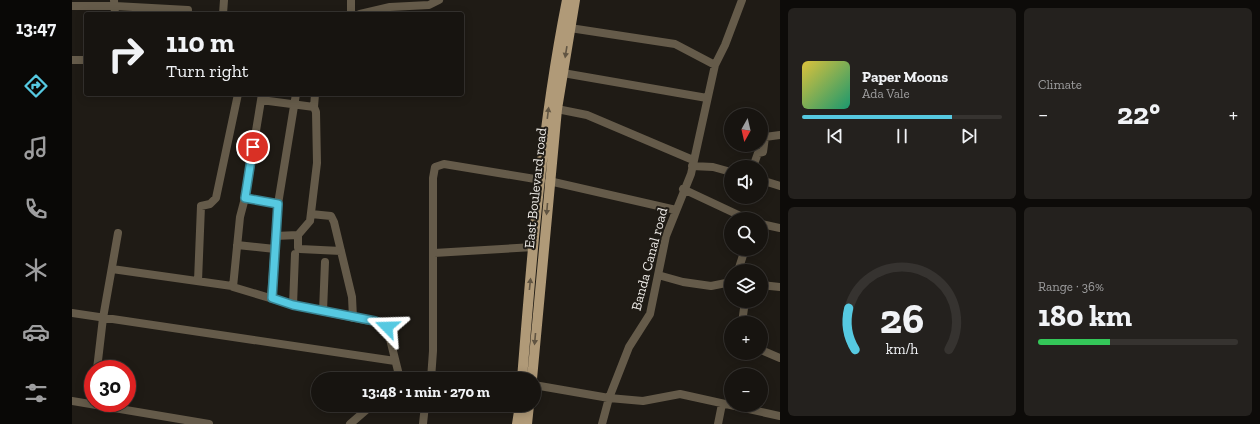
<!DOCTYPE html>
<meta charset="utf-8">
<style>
body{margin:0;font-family:"Zilla Slab",serif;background:#24211e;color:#f1f3f6;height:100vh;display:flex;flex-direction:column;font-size:15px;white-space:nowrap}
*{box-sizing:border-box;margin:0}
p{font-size:13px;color:#9e9e9f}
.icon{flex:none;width:22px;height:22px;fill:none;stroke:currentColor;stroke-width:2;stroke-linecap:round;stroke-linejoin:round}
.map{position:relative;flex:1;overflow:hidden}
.sheet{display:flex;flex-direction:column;gap:8px;padding:8px;background:#0d0b09;width:480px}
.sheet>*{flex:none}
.banner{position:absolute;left:12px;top:12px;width:380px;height:84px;border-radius:4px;box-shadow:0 2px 10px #0003,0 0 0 1px #363330;background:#171410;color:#f1f3f6;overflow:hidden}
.needle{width:26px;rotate:188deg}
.tools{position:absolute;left:652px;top:108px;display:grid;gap:8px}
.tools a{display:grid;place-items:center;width:44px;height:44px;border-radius:50%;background:#171410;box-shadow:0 2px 10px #0003,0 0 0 1px #363330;font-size:20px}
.speed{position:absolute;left:12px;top:360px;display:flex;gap:8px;font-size:20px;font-weight:700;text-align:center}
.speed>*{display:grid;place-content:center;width:52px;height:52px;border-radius:50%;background:#171410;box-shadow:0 2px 10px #0003,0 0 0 1px #363330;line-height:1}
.speed .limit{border:6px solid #d22;background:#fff;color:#111}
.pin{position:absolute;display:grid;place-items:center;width:34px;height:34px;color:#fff;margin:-17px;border:2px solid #fff;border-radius:50%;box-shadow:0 1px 4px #0007}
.me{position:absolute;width:44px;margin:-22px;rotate:292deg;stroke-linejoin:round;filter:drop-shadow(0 0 3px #0008)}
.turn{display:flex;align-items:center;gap:14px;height:84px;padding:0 16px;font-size:18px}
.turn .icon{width:52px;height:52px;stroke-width:2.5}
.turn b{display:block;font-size:28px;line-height:34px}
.big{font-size:30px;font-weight:700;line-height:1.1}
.sheet .widget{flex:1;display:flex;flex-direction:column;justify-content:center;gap:6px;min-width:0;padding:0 14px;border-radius:6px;background:#24211e}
.sheet .dial{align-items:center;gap:0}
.dial svg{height:104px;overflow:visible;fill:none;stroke:#363330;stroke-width:7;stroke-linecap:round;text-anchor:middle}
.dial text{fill:#f1f3f6;stroke:none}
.song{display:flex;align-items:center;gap:12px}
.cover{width:48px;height:48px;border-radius:6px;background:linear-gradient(135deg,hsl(50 70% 55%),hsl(160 70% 35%))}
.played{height:4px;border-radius:2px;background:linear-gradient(90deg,#56c9e1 75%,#363330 75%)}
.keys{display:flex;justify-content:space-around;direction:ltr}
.heat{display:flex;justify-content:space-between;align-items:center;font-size:22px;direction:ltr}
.charge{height:6px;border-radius:3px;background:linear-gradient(90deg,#34c759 36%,#363330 0)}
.sheet .tiles{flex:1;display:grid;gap:8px;grid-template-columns:repeat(2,1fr)}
.trip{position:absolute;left:239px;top:372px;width:230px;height:40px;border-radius:20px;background:#171410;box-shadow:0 2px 10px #0003,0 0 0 1px #363330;font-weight:700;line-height:40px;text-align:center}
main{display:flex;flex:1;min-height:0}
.menu{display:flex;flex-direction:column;width:72px;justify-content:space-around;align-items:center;background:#090806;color:#9e9e9f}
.menu .icon{width:28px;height:28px}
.menu .active{color:#56c9e1}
.menu b{font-size:18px;color:#f1f3f6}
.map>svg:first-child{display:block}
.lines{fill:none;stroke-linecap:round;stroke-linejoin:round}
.minor{stroke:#655b4a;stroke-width:8}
.major{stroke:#b09a78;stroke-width:10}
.oneway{fill:#605442}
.route-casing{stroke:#388392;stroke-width:10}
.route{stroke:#56c9e1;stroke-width:7}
.labels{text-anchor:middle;stroke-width:4;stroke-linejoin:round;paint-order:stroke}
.street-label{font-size:14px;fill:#ece9e5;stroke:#1f1b15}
</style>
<main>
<nav class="menu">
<b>13:47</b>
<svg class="icon active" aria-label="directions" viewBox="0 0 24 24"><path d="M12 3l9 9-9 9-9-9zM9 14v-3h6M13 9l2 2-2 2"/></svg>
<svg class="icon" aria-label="music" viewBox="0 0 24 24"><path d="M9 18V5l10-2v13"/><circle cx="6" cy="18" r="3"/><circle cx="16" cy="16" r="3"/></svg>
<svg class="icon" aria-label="phone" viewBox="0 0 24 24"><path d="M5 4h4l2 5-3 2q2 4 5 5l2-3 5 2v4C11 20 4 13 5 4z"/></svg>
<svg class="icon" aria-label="climate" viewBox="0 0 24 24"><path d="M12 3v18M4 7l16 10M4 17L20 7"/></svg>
<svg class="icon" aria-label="car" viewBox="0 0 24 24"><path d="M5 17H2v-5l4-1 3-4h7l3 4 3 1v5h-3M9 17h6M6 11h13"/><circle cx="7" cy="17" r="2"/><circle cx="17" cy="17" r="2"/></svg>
<svg class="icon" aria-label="filters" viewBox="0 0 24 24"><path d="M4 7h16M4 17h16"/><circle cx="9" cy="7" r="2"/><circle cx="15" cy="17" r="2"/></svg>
</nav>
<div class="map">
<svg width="708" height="424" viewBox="0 0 708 424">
<rect width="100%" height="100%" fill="#1f1b15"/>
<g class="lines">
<!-- minor -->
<path class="minor" d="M 42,0 L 43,14
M 0,6 L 43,6 L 116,10
M 151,14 L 152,0
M 279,14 L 279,0
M 288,14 L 318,7 L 357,5 L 367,0
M 498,28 L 603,44 L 643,65
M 0,60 L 14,60
M 491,73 L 635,98
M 190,94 L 173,198 L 168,217 L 161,287 L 221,305 L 312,324 L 315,327 L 328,379
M 189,100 L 242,107
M 485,109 L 515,115 L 621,160
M 620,166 L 641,167 L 659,172
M 681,167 L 686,153 L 691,152 L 693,137 L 708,135
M 689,180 L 708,186
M 477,181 L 604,210
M 611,189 L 675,219
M 173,198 L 206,204
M 239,214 L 259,216 L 262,222 L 280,297 L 281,318
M 689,224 L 708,228
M 226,235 L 226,248 L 228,249 L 269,251
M 203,236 L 226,235 L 238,221 L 245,163 L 244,112 L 242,107 L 243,94
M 165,245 L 203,249
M 362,253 L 462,247
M 40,269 L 160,286
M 666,271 L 673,249
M 586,275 L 611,282 L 639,286 L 659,282
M 126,281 L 129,206 L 138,204 L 144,198 L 166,94
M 689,285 L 708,287
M 199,298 L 206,204 L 224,94
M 221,305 L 223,254
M 251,311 L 253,262
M 0,313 L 323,361
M 670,323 L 673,301
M 689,350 L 708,358
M 25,369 L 31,318 L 46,233
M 359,379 L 361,351 L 361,178 L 363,167 L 372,164 L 469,180
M 462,385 L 537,398 L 571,401 L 608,394 L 708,416
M 0,401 L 137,424
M 278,424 L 300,405
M 351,424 L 353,405
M 530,424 L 537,398 L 557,347 L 578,314 L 594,236 L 619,174 L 643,65 L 653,45 L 670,0
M 646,424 L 650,404"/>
<!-- major -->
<path class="major" d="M 450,379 C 460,252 470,125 495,0
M 460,379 L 485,109 L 503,0
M 445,424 L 448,405
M 455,424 L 457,405"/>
</g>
<!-- one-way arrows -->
<defs><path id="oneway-solid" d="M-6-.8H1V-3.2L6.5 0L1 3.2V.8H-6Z"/></defs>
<g class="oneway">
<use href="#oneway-solid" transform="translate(494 52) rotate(99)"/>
<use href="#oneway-solid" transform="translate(476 113) rotate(-83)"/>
<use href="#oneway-solid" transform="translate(475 209) rotate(95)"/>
<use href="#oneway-solid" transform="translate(458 284) rotate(-84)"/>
<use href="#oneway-solid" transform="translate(463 339) rotate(95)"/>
</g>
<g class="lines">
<!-- route casing -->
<g class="route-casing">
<path id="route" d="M 181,147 L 173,198 L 206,204 L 200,298 L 221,305 L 303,321 L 312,324 L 315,327"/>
</g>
<!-- route -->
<use href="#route" class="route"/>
</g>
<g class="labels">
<!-- street labels -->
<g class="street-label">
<text transform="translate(463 188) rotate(-84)" y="5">East Boulevard road</text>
<text transform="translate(577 259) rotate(-75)" y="5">Banda Canal road</text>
</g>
</g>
</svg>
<div class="tools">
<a><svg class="needle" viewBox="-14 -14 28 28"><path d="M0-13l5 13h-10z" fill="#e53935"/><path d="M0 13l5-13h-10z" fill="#9e9e9f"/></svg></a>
<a><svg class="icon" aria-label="sound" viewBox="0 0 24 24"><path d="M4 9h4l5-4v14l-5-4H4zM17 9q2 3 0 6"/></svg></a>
<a><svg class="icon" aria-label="search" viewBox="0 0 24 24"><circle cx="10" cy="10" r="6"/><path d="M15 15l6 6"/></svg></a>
<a><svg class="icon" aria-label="layers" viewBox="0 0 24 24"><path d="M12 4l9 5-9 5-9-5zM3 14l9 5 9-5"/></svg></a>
<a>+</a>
<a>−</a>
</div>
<div class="speed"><div class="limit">30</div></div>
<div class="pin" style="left:181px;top:147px;background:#d93025"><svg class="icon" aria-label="arrive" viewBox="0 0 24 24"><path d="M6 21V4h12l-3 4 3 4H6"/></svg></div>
<svg class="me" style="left:315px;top:327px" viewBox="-20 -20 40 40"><path d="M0-17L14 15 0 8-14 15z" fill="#56c9e1" stroke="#fff" stroke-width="4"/></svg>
<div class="trip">13:48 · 1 min · 270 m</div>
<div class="banner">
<div class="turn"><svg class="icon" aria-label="right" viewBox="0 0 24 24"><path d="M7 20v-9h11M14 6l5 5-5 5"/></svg><div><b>110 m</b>Turn right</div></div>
</div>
</div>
<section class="sheet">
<div class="tiles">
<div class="widget">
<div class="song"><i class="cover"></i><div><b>Paper Moons</b><p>Ada Vale</p></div></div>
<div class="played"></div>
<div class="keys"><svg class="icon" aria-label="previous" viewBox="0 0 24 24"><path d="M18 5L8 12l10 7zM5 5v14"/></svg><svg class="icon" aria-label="pause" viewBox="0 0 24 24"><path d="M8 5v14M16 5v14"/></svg><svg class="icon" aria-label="next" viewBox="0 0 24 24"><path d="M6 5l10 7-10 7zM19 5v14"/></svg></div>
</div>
<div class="widget"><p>Climate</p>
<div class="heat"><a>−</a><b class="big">22°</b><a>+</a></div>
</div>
<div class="widget dial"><svg viewBox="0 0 100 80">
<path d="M14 69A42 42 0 1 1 86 69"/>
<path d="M14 69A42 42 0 0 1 9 37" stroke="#56c9e1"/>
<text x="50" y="56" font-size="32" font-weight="700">26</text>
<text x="50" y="72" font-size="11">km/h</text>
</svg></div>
<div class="widget"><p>Range · 36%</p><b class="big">180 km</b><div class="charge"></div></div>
</div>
</section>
</main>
